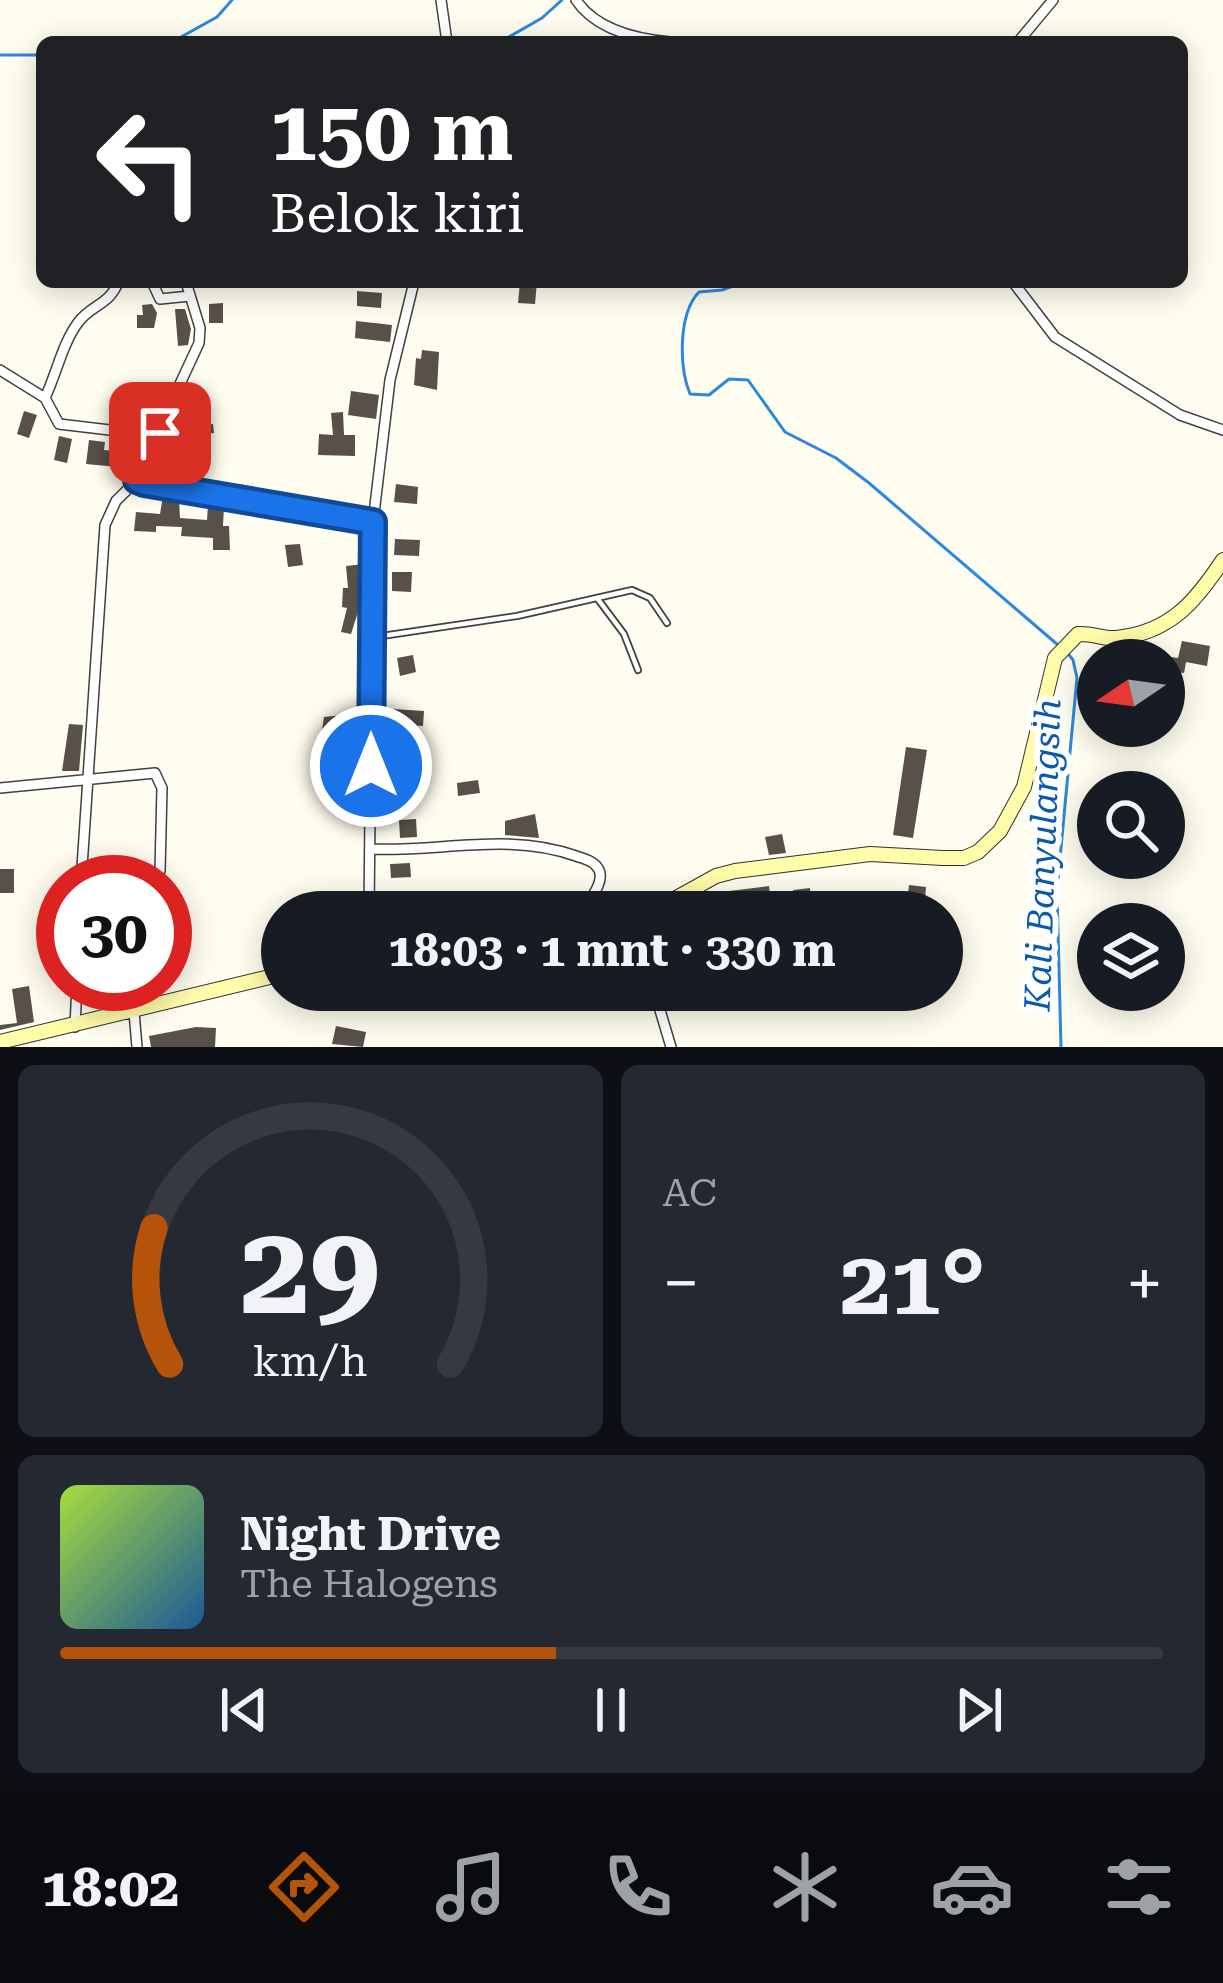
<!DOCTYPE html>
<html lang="id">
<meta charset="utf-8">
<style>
body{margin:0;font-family:"Roboto Serif",serif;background:#242831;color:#f1f3f6;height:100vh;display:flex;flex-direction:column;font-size:45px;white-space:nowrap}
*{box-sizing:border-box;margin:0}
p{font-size:39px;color:#9ea1a6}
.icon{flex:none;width:66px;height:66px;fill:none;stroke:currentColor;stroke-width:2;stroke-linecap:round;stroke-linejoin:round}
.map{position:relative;height:1047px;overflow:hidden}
.panel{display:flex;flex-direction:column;gap:18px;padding:18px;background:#0d0f14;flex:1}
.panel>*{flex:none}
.banner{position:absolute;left:36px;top:36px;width:1152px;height:252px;border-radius:18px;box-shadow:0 6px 30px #0003;background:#202124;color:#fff;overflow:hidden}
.needle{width:78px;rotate:257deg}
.buttons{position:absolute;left:1077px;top:639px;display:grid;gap:24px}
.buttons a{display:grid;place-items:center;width:108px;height:108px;border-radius:50%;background:#171b24;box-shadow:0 6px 30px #0003;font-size:60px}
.speed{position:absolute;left:36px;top:855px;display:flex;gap:24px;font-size:60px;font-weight:700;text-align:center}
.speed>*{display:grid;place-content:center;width:156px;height:156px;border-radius:50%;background:#171b24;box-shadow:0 6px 30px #0003;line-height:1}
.speed .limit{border:18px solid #d22;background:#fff;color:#111}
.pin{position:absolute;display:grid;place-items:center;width:102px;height:102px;color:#fff;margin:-51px;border-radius:24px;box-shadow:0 6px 18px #0006}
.me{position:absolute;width:132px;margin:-66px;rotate:0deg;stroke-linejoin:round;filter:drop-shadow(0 0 9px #0008)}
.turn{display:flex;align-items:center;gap:42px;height:252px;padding:0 36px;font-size:54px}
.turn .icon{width:156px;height:156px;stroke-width:2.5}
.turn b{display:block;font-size:84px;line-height:102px}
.big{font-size:90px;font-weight:700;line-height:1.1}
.panel .tile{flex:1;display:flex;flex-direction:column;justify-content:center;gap:18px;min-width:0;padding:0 42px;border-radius:18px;background:#242831}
.panel .dial{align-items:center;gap:0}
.dial svg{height:312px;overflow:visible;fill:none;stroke:#363941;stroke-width:7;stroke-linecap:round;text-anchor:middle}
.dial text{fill:#f1f3f6;stroke:none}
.song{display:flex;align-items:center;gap:36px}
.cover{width:144px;height:144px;border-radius:18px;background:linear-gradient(135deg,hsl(80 70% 55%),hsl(210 70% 35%))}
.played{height:12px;border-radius:6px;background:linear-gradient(90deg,#b45309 45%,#363941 45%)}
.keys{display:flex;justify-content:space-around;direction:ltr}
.heat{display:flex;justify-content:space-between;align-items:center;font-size:66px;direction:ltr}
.panel .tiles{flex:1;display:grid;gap:18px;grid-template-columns:1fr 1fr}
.tile:last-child{grid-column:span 2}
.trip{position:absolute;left:261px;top:891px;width:702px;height:120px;border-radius:60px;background:#171b24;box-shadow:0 6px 30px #0003;font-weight:700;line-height:120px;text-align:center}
.tabs{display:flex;height:192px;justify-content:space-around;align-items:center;background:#090b0e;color:#9ea1a6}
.tabs .icon{width:84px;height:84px}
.tabs .active{color:#b45309}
.tabs b{font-size:54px;color:#f1f3f6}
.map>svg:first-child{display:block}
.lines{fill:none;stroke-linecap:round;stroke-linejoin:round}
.stream{stroke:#2c88dc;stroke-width:3}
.building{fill:#585049}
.lane-casing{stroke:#414141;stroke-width:8}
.street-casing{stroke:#414141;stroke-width:12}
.secondary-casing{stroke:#303030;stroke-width:16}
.lane{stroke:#fff;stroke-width:4.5}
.street{stroke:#fff;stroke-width:9}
.secondary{stroke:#fffcaa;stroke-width:14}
.route-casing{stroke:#114b97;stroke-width:30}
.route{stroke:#1a73e8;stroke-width:21}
.labels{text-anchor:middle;stroke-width:12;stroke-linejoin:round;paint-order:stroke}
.water-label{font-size:36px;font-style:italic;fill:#0959ae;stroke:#fff}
</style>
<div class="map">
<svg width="1223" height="1047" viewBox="0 0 1223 1047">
<rect width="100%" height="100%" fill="#fffdef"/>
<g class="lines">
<!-- stream -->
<path class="stream" d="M 172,42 L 217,17 L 232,0
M 500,42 L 542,18 L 562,0
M 0,55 L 42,55
M 744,282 L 722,290 L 699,292 C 678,314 679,367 690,394 L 709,395 L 729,379 L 748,380 L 785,432 L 836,458 L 869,483 L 1058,645
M 1061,1047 L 1057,890 L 1077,678 L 1073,660 L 1066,651"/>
</g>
<!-- building -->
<path class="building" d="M 520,282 L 537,282 L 535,304 L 518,303 Z
M 357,291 L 382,293 L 381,308 L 357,306 Z
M 223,303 L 223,323 L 209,323 L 209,304 Z
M 152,304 L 157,313 L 154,328 L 137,328 L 137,315 L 143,315 L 142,305 Z
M 175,309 L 185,309 L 191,329 L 188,345 L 178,346 Z
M 356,321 L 392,325 L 390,342 L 355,338 Z
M 422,350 L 439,352 L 437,390 L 414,385 L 416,358 L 421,359 Z
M 123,387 L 150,388 L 148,416 L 121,414 Z
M 351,391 L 379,395 L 376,419 L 348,415 Z
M 193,403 L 207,406 L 206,425 L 213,424 L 214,433 L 193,435 L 183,481 L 158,476 L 159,463 L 172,465 L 175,457 L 177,425 L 183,426 L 180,405 Z
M 24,411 L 37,415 L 29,438 L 17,434 Z
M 343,412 L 344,435 L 355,435 L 355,456 L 318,455 L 319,434 L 333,435 L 331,413 Z
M 59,436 L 72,439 L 67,463 L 54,460 Z
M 89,440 L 105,442 L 104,450 L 127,452 L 128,474 L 118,473 L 118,467 L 86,464 Z
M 396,484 L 418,487 L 417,504 L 394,502 Z
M 163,496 L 179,499 L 180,518 L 207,520 L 208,505 L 224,507 L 223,526 L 229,526 L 230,550 L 213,550 L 213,538 L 181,536 L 182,527 L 156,526 L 156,532 L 134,531 L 136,512 L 160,514 Z
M 395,539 L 420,540 L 419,556 L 394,555 Z
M 300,544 L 303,565 L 288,567 L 285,545 Z
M 364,564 L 359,609 L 351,634 L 341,632 L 347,608 L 342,607 L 343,588 L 348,588 L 346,566 Z
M 392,572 L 412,572 L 411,592 L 392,591 Z
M 1182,641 L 1210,646 L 1207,666 L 1186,662 L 1184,673 L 1168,671 L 1171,657 L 1178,658 Z
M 413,655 L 416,672 L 400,676 L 397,658 Z
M 393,709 L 424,711 L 423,726 L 392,724 Z
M 343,715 L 341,732 L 362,735 L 362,744 L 339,747 L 337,732 L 322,730 L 324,717 Z
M 69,724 L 83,725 L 79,771 L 62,771 Z
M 402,741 L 426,744 L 424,757 L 419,756 L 420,780 L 400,781 L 399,770 L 405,770 L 404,754 L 400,753 Z
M 906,747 L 927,750 L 913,838 L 893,835 Z
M 478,780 L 480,793 L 458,796 L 457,783 Z
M 361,786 L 361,820 L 352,821 L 350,799 L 344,800 L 343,788 Z
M 535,814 L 539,838 L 505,835 L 505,821 Z
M 416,819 L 417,837 L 400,838 L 399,820 Z
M 782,834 L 786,853 L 769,855 L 765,837 Z
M 410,863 L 411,877 L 391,878 L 390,864 Z
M 0,869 L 14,869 L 14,893 L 0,893 Z
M 909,885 L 926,887 L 924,912 L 906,912 Z
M 769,886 L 771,905 L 743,906 L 744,912 L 731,912 L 729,891 Z
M 810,888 L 813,912 L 797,912 L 793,890 Z
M 415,898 L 416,912 L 391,912 L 390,899 Z
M 29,986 L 34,1022 L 0,1030 L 0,1025 L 17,1023 L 12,989 Z
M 336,1026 L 366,1032 L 363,1047 L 332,1044 Z
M 196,1027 L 216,1028 L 215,1047 L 151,1047 L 149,1036 Z"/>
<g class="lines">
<!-- lane casing -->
<g class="lane-casing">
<path id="lane" d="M 597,598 L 624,634 L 638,670
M 375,637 L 517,616 L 632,590 L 650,598 L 667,623"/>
</g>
<!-- street casing -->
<g class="street-casing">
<path id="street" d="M 441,0 L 447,42
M 576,0 C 596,30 636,39 670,42
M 1018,42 L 1053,0
M 152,282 L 160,299 L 190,296
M 1013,282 L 1055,337 L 1180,415 L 1223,430
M 0,370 L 45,398 L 59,424 L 135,433 L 137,480 L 199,494 L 373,522
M 45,398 C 56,375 62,345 77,324 C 90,305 110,305 118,282
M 141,468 L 199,343 L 200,328 L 186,282
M 0,788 L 155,773 L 162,788 L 160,871 L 148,882
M 371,849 C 441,852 509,832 576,856 C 584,859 595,861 599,870 C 605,883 588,901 583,912
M 81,882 L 105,525 L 116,501 L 137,480
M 369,912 L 373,522 L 390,380 L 414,282
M 122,984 L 127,1014
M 654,990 L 671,1047
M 134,1012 L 137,1047
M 75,1027 L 77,984"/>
</g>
<!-- secondary casing -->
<g class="secondary-casing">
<path id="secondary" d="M 651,912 L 716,876 L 735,871 L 870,854 L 943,858 L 964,858 L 978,852 L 1000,831 L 1024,787 L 1055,658 L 1078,634 C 1092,633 1103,639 1116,638 C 1170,633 1196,601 1223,560
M 0,1042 L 282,974"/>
</g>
<!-- lane -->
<use href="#lane" class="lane"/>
<!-- street -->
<use href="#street" class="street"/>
<!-- secondary -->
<use href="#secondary" class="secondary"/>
</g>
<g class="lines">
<!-- route casing -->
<g class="route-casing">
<path id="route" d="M 160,433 L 139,473 L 137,480 L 144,483 L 373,522 L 371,766"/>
</g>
<!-- route -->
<use href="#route" class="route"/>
</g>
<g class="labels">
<!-- water labels -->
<g class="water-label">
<text transform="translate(1042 855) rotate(-88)" y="13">Kali Banyulangsih</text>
</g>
</g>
</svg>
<div class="buttons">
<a><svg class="needle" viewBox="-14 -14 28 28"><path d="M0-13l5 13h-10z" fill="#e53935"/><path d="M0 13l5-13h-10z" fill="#9ea1a6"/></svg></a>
<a><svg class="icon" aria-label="search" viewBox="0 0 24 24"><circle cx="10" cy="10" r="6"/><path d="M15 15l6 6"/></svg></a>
<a><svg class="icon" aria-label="layers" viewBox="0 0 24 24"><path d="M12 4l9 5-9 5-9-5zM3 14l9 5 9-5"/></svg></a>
</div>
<div class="speed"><div class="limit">30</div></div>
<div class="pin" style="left:160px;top:433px;background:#d93025"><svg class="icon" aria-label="arrive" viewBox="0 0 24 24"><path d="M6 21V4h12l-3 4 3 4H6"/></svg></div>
<svg class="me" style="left:371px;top:766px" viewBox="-20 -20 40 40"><circle r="17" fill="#1a73e8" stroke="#fff" stroke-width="3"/><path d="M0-11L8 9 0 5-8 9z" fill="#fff"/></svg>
<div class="trip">18:03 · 1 mnt · 330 m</div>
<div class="banner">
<div class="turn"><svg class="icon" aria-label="left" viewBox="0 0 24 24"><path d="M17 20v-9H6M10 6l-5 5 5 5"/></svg><div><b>150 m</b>Belok kiri</div></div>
</div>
</div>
<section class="panel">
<div class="tiles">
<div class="tile dial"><svg viewBox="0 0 100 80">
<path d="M14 69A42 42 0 1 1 86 69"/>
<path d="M14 69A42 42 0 0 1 10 34" stroke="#b45309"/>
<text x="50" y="56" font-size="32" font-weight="700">29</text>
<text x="50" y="72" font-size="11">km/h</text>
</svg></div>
<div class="tile"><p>AC</p>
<div class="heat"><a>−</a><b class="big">21°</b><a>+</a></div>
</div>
<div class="tile">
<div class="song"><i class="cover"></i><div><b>Night Drive</b><p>The Halogens</p></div></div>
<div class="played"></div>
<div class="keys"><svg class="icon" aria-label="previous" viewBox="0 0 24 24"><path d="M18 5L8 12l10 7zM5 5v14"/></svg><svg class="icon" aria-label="pause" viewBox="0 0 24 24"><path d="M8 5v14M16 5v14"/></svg><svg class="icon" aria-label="next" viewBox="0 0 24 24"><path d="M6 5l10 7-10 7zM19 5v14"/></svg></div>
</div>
</div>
</section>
<nav class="tabs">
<b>18:02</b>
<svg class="icon active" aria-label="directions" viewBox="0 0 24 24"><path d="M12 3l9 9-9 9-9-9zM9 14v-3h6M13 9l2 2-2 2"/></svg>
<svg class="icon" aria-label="music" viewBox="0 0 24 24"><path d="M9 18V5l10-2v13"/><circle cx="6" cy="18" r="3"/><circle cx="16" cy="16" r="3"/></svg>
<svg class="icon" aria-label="phone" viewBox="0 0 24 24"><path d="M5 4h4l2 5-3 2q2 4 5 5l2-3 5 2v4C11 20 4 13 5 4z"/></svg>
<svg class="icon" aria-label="climate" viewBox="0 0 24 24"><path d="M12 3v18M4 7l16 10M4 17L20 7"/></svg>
<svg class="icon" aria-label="car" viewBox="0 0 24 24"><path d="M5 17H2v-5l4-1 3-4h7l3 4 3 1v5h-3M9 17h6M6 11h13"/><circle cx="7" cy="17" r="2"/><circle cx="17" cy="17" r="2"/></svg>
<svg class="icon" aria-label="filters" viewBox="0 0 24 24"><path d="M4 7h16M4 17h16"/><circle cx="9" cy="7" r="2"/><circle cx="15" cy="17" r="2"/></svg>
</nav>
